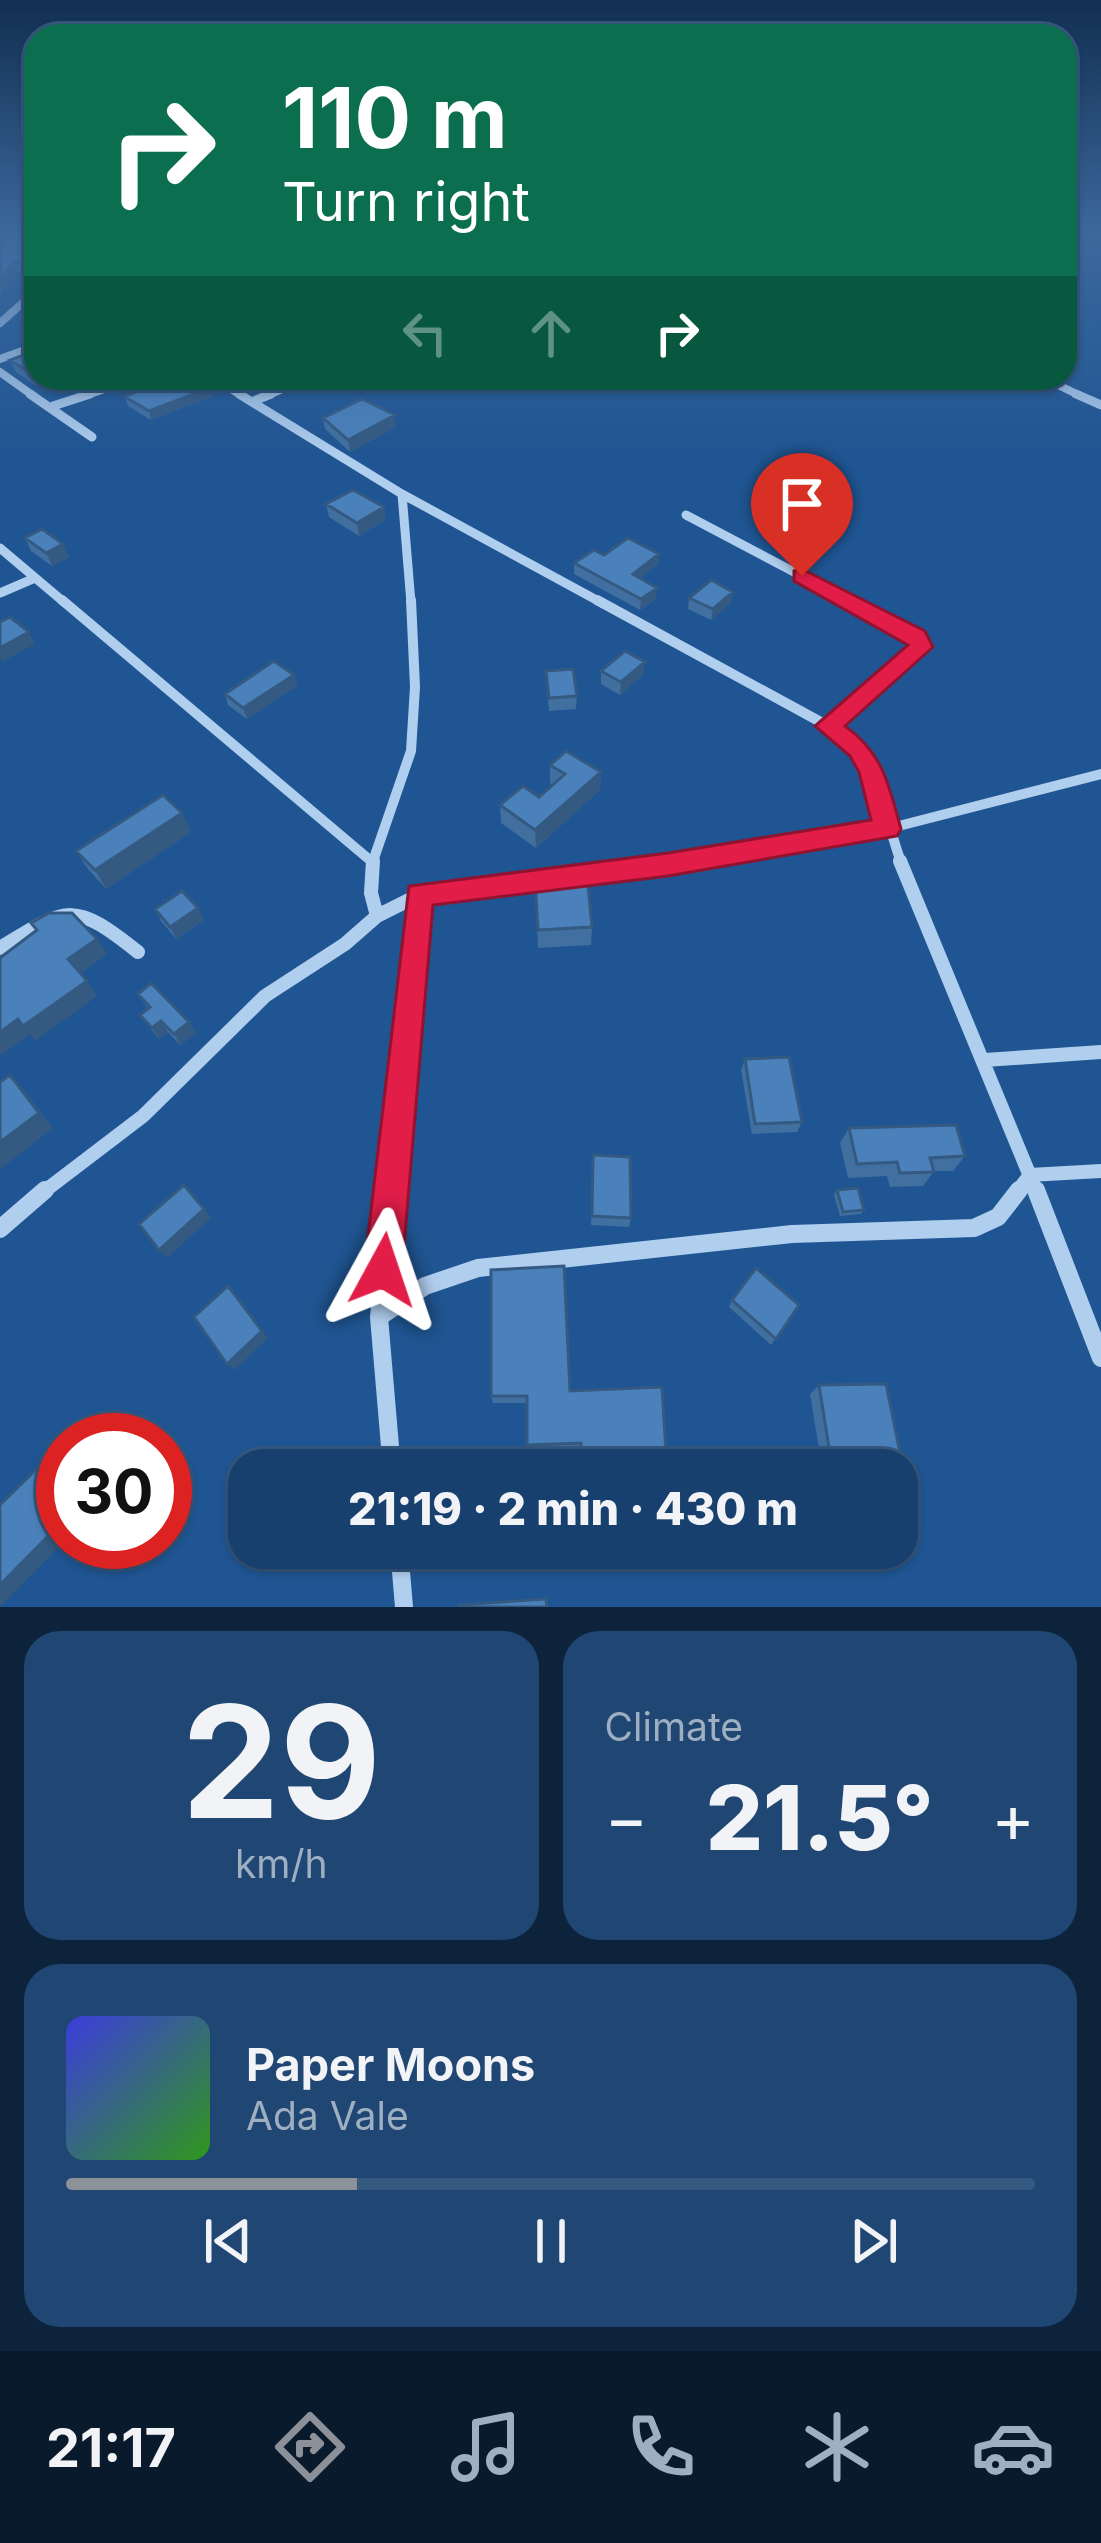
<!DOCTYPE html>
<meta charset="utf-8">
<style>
body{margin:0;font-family:Inter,sans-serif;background:#204773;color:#f1f3f6;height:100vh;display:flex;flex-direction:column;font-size:45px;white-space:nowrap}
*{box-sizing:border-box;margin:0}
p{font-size:39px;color:#9eafc2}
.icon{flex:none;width:66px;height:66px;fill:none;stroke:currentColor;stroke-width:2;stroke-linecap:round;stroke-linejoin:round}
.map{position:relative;height:1607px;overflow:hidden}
.side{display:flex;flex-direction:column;gap:24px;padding:24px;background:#0d233c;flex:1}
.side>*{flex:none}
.hud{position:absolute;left:24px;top:24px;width:1053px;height:366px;border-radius:36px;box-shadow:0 3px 9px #0004,0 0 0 3px #365981;background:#0b6e4f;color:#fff;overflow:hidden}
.speed{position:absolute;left:36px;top:1413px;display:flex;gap:24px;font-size:60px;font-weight:700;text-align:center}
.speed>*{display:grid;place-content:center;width:156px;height:156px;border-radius:50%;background:#17406e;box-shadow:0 3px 9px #0004,0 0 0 3px #365981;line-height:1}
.speed .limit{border:18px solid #d22;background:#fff;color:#111}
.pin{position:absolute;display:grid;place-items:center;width:102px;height:102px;color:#fff;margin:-123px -51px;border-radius:50% 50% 50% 0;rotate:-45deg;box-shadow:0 0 12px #0007}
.pin .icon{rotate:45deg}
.me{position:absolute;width:132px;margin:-66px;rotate:5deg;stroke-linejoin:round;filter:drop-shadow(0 0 9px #0008)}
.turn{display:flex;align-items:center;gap:42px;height:252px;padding:0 60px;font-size:54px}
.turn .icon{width:156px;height:156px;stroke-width:2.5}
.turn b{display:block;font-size:84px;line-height:102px}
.lanes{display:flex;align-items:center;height:114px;padding:0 60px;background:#0003;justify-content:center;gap:60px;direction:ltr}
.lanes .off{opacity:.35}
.big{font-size:90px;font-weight:800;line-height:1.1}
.side .widget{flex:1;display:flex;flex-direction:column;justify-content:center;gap:18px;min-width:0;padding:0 42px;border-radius:36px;background:#204773}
.side .dial{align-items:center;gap:0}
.dial b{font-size:156px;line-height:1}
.song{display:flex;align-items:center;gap:36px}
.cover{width:144px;height:144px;border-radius:18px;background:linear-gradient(135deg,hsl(240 70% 55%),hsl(110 70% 35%))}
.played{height:12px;border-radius:6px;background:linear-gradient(90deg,#8c9099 30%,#365981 30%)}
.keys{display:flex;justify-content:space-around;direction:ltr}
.heat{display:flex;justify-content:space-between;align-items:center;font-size:66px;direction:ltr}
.side .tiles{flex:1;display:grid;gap:24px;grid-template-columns:1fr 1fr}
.widget:last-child{grid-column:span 2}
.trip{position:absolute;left:228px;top:1449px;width:690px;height:120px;border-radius:36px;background:#17406e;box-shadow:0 3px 9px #0004,0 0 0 3px #365981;font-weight:800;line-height:120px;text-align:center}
.menu{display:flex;height:192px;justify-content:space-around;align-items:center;background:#091a2c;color:#9eafc2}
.menu .icon{width:84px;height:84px}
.menu .current{color:#8c9099}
.menu b{font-size:54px;color:#f1f3f6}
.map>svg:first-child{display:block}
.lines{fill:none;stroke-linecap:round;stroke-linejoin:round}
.street-far4{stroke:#b0ceee;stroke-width:8}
.street-far3{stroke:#b0ceee;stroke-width:9}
.street-far2{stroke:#b0ceee;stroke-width:10}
.street-far1{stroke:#b0ceee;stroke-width:14}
.street{stroke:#b0ceee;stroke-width:18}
.wall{fill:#406fa0}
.shaded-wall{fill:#345a82}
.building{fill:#4b81ba;stroke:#345a82;stroke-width:3}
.route{fill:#e11d48;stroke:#92132f;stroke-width:3}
</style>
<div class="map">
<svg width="1101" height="1607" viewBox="0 0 1101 1607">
<rect width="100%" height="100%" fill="#1f5592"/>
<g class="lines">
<!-- street-far4 -->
<path class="street-far4" d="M 0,323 L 36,291
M 0,359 L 36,346
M 0,372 L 35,397
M 214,378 L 244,397
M 1058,385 L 1083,397
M 81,397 L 137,378
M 264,397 L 307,378"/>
<!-- street-far3 -->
<path class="street-far3" d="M 30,394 L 92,437
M 239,394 L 402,494 L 602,603
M 1076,394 L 1101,405
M 256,400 L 271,394
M 53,406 L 90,394
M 402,494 L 411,603
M 686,515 L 853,603
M 0,548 L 65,603
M 0,593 L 35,578"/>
<!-- street-far2 -->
<path class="street-far2" d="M 62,600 L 371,861
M 597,600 L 828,726 C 838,733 851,740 859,748 C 881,771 888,832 902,864
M 828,726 L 918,654 L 917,637 L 847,600
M 372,864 L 411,751 L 415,687 L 411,600
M 664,864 L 887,829 L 1101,774"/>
<!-- street-far1 -->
<path class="street-far1" d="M 373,861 L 371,893 L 377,916
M 900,861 L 1037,1193
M 0,948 C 68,906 74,901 138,952
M 985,1060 L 1101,1052
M 42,1193 L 143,1116 L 265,996 L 345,944 L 377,916 L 419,895 L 688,861
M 391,1193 L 419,895
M 1016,1193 L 1030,1175 L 1101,1171"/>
<!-- street -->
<path class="street" d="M 391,1190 L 379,1317 L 392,1470
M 1036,1190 L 1101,1358
M 0,1229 L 45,1190
M 379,1317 L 425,1286 L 478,1268 L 792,1234 L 974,1228 L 998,1217 L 1019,1190
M 399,1548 L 404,1607"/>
</g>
<!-- wall -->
<path class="wall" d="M 0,231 L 36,231 L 26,272 L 18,272 L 0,296 Z
M 32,352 L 36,378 L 36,386 L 16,372 L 10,360 Z
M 138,387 L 213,396 L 151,420 L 128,406 L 125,397 L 140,391 Z
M 323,418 L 396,427 L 350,452 L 325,429 Z
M 326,504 L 384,507 L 385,520 L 359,536 L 329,517 Z
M 25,538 L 69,557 L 52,566 L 31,551 Z
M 659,554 L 658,564 L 640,578 L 656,599 L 640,610 L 574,574 L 574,563 L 604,555 Z
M 689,598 L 731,603 L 711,620 L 688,609 Z
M 546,671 L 577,696 L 576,709 L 549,711 Z
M 601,671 L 643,675 L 620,695 L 601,684 Z
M 294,675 L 297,686 L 247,719 L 228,705 L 225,694 Z
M 550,765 L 601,772 L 600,790 L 536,848 L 501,823 L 500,805 L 539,797 L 553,785 L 550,783 Z
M 191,832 L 106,889 L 88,869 L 76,851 Z
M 535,878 L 592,927 L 591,945 L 538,948 Z
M 155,909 L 204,920 L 176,939 L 161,921 Z
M 138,994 L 189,1022 L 196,1033 L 180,1045 L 168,1032 L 159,1039 L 140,1015 L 148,1009 Z
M 745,1059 L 802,1122 L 797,1132 L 752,1134 L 741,1070 Z
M 849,1128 L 965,1156 L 953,1171 L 934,1171 L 923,1186 L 890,1187 L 887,1176 L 848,1178 L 840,1143 Z
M 593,1155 L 631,1218 L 629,1227 L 591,1225 Z
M 837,1190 L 864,1210 L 861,1214 L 840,1216 L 834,1195 Z
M 732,1300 L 799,1305 L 771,1345 L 729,1307 Z
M 819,1385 L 900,1453 L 888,1460 L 821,1461 L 810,1394 Z
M 570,1391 L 667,1470 L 608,1470 L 608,1461 L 580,1462 L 580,1448 L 528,1451 L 527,1403 L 493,1403 L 491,1396 Z"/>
<!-- shaded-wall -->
<path class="shaded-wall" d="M 36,242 L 36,257 L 26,272 L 22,262 Z
M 14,262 L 18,272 L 1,296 L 0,281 Z
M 36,371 L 36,378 L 54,378 L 36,386 L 31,373 Z
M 210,388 L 213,396 L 151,420 L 149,411 Z
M 395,415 L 396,427 L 350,452 L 348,440 Z
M 384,507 L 385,520 L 359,536 L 357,523 Z
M 63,544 L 69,557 L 52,566 L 46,553 Z
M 659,554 L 658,564 L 632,584 L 633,574 Z
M 657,588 L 656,599 L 640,610 L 641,599 Z
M 733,592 L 731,603 L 711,620 L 713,609 Z
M 29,632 L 35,644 L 2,662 L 0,658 L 0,648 Z
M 645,662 L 643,675 L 620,695 L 621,682 Z
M 294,675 L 297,686 L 247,719 L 243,708 Z
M 601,772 L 600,790 L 536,848 L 535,830 Z
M 182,813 L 191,832 L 106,889 L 95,870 Z
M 198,908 L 204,920 L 176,939 L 170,927 Z
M 97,939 L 107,954 L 79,975 L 68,959 Z
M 87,981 L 97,996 L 35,1041 L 30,1034 L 0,1056 L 0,1032 L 18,1019 Z
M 161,1021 L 168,1032 L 159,1039 L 152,1028 Z
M 189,1022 L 196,1033 L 180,1045 L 174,1034 Z
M 10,1075 L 25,1091 L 53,1128 L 0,1169 L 0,1142 Z
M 204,1209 L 211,1218 L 167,1258 L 159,1250 Z
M 234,1294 L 268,1338 L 235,1370 L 227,1364 Z
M 52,1454 L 63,1458 L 63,1470 Z
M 63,1521 L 64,1542 L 0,1607 L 0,1585 Z"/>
<!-- building -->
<path class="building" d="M 0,231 L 36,231 L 36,242 L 22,262 L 14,262 L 0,281 Z
M 32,352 L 36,354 L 36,371 L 31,373 L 10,360 Z
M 159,378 L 193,378 L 210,388 L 149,411 L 125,397 L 142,389 L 138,387 Z
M 362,399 L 395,415 L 348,440 L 323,418 Z
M 353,490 L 384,507 L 357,523 L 326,504 Z
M 42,529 L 63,544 L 46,553 L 25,538 Z
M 628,538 L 659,554 L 633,574 L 657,588 L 641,599 L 574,563 L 594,550 L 604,555 Z
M 711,580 L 733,592 L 713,609 L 689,598 Z
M 10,617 L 29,632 L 0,648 L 0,622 Z
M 625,651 L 645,662 L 621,682 L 601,671 Z
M 274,661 L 294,675 L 243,708 L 225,694 Z
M 573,669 L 577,696 L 549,698 L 546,671 Z
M 566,751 L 601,772 L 535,830 L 500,805 L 523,786 L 539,797 L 565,774 L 550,765 Z
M 163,795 L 182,813 L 95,870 L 76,851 Z
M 587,875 L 592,927 L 538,930 L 535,878 Z
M 182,891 L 198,908 L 170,927 L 155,909 Z
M 49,913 L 72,913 L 97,939 L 68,959 L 87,981 L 23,1026 L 18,1019 L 0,1032 L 0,958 L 37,930 L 31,923 Z
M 151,983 L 189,1022 L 174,1034 L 161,1021 L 152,1028 L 140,1015 L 150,1007 L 138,994 Z
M 789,1057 L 802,1122 L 755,1124 L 745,1059 Z
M 10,1075 L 39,1113 L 0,1142 L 0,1082 Z
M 956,1125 L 965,1156 L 930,1158 L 934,1172 L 900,1173 L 897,1162 L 857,1164 L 849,1128 Z
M 593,1155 L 630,1157 L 631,1218 L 592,1216 Z
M 184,1185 L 204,1209 L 159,1250 L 139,1224 Z
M 858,1188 L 864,1210 L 843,1212 L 837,1190 Z
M 564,1266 L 570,1391 L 662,1387 L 667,1470 L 610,1470 L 610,1456 L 581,1457 L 581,1443 L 527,1445 L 527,1396 L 491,1396 L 491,1270 Z
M 756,1268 L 799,1305 L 776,1339 L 732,1300 Z
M 228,1286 L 262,1331 L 227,1364 L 194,1317 Z
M 886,1384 L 900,1453 L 830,1454 L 819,1385 Z
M 52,1454 L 63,1470 L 63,1521 L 0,1585 L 0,1505 Z
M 546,1599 L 547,1607 L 459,1607 L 459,1605 Z"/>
<!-- sky -->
<linearGradient id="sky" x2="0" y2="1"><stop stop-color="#112f50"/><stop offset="0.51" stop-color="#3c689d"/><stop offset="1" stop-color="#3c689d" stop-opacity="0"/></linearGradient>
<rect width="1101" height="456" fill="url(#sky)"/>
<!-- route -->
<path class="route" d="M 802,569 L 925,631 L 933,647 L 845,726 C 883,753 889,785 901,829 L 897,836 L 668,876 L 433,905 L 402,1270 L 397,1284 L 383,1289 L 370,1284 L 364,1270 L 409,886 L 668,853 L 871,820 L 859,772 L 850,756 L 815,726 L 908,645 L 794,581 L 794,571 Z"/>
</svg>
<div class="speed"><div class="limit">30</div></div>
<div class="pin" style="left:802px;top:576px;background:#d93025"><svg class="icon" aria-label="arrive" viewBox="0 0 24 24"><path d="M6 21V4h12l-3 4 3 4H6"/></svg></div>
<svg class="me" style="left:383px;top:1270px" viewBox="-20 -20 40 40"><path d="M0-17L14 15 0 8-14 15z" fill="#e11d48" stroke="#fff" stroke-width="4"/></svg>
<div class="trip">21:19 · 2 min · 430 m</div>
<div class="hud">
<div class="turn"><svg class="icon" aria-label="right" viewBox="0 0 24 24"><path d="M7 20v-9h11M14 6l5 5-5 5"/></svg><div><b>110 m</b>Turn right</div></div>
<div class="lanes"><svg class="icon off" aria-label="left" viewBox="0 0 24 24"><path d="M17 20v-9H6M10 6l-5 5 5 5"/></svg><svg class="icon off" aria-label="ahead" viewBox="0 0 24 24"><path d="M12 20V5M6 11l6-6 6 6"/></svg><svg class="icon" aria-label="right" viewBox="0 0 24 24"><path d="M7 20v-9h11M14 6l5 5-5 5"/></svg></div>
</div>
</div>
<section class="side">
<div class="tiles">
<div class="widget dial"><b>29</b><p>km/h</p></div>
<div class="widget"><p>Climate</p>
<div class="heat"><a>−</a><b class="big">21.5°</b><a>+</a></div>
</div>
<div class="widget">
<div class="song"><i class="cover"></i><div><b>Paper Moons</b><p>Ada Vale</p></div></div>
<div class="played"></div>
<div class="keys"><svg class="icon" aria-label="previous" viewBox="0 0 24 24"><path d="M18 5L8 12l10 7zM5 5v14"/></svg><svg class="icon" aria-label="pause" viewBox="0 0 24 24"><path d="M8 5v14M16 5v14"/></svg><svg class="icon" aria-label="next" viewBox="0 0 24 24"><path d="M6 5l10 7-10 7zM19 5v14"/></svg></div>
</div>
</div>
</section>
<nav class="menu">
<b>21:17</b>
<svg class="icon current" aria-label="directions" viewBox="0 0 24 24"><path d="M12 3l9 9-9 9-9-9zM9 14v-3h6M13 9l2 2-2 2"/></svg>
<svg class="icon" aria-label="music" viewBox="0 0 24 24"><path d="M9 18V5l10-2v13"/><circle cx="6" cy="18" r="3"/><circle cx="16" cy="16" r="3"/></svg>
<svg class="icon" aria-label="phone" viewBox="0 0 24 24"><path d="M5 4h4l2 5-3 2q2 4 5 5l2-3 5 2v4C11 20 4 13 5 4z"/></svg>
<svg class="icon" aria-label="climate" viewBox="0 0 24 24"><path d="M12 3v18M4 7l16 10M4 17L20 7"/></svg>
<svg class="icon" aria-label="car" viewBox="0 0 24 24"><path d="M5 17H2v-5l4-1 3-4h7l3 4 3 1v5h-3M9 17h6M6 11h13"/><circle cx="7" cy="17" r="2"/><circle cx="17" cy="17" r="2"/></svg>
</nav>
